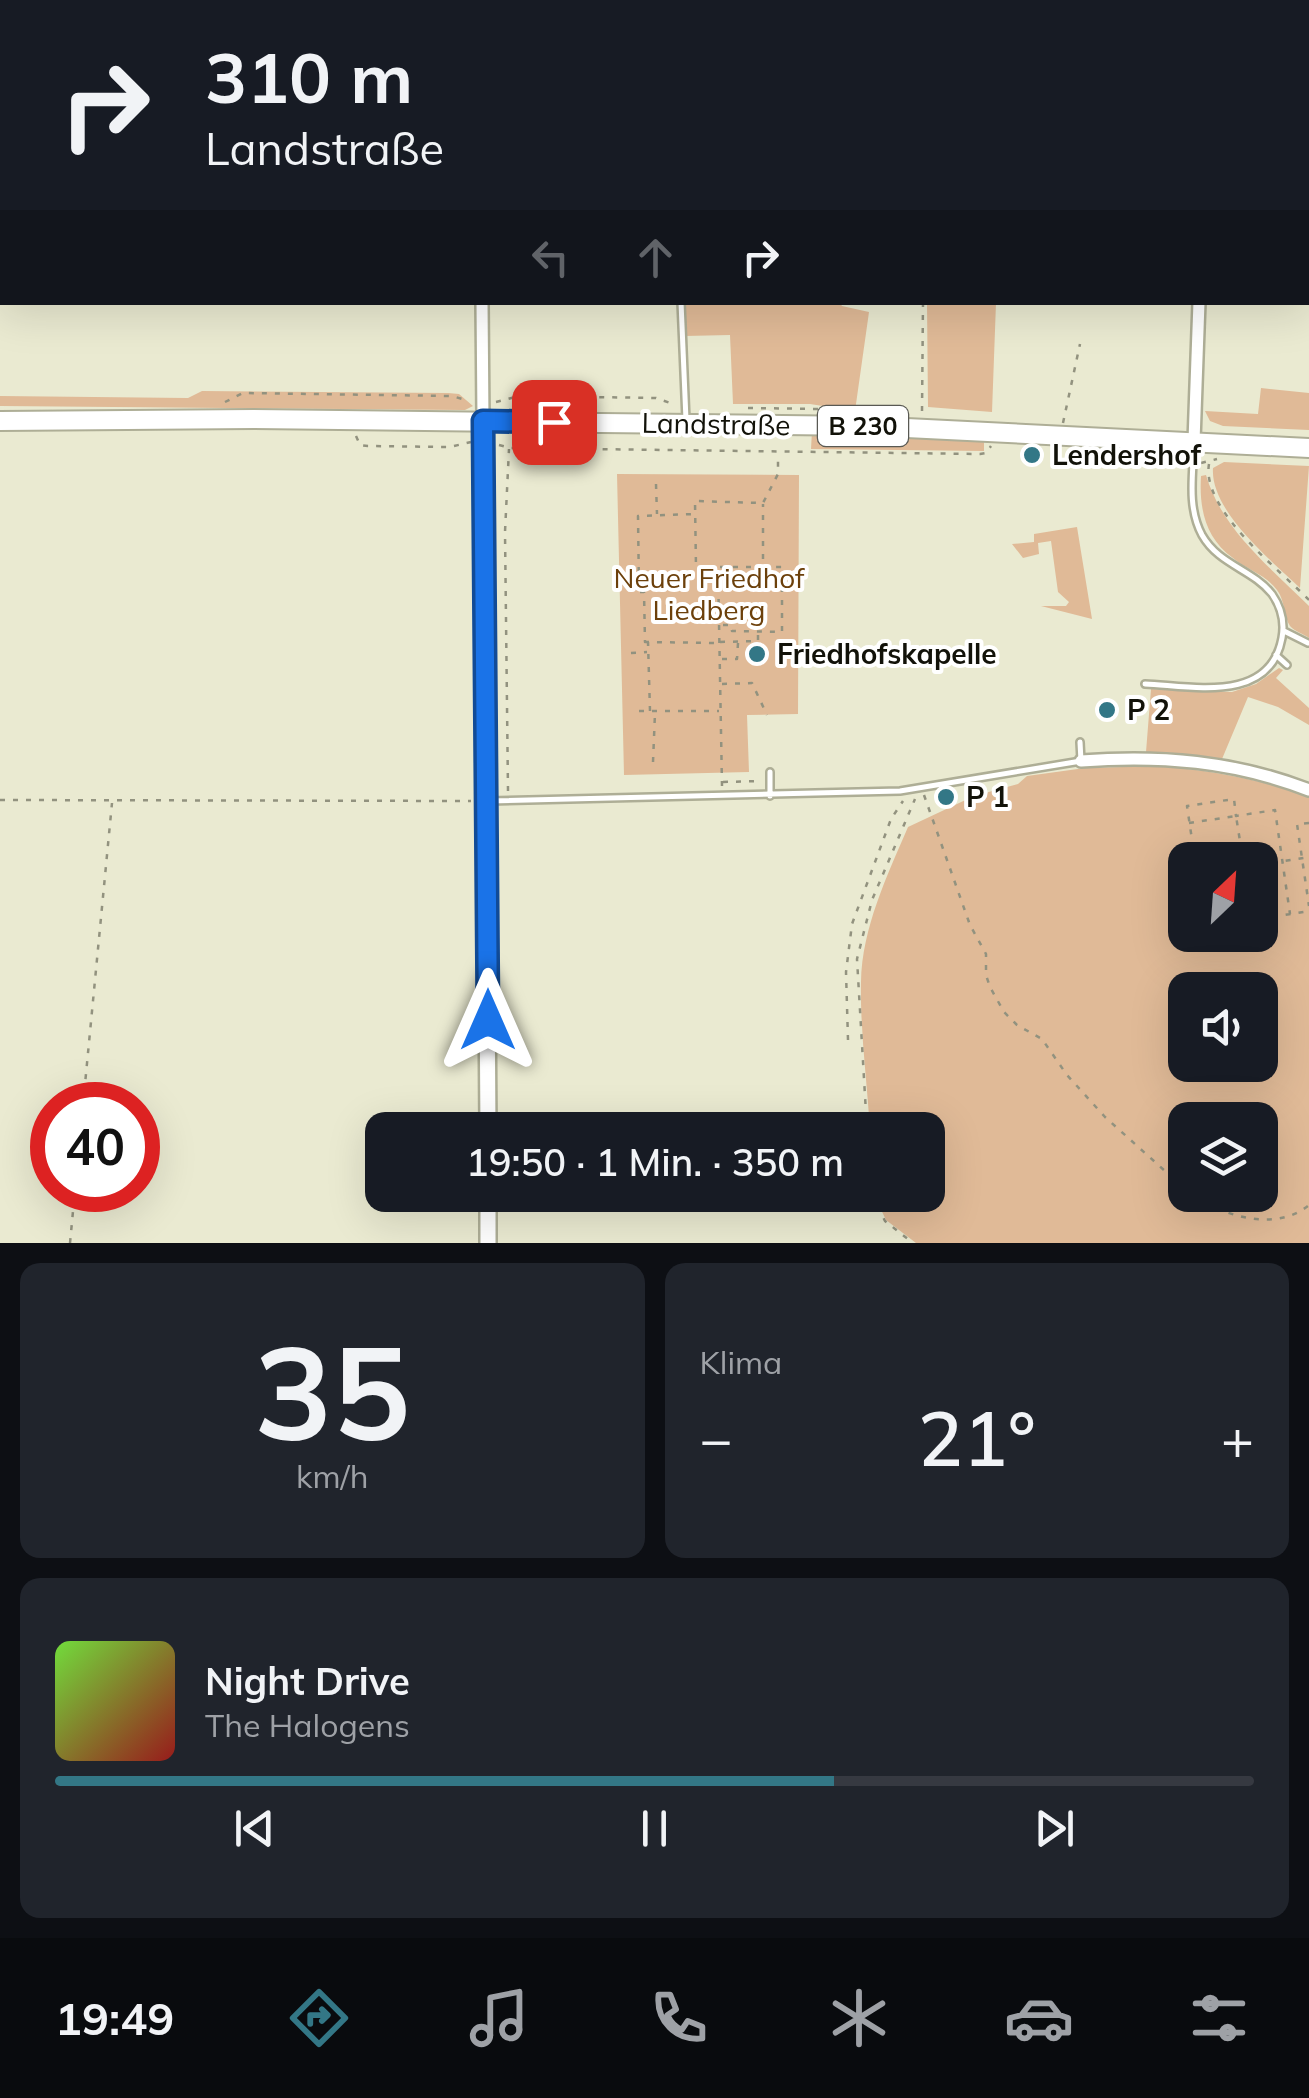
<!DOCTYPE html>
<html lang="de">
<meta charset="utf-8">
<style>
body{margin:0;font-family:Mulish,sans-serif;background:#20242c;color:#f1f3f6;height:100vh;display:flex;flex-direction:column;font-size:38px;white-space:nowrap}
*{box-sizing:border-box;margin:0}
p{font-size:32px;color:#9ea1a6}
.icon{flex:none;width:55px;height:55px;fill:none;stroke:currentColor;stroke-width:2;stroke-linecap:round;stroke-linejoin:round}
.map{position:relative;height:1243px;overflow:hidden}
.sheet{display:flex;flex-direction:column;gap:20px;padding:20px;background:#0d0f14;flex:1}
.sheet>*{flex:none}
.banner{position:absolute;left:0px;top:0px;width:1310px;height:305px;box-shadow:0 10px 40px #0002;background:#171b24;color:#f1f3f6;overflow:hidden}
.needle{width:65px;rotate:25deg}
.buttons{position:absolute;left:1168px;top:842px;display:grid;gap:20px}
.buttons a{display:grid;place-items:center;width:110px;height:110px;border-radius:20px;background:#171b24;box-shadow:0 10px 40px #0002;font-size:50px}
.speed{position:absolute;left:30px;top:1082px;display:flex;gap:20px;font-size:50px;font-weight:700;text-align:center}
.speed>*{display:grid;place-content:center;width:130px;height:130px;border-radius:50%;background:#171b24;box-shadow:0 10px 40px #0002;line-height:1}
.speed .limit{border:15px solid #d22;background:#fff;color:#111}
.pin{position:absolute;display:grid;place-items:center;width:85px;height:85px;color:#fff;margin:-42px;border-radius:20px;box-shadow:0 5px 15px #0006}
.me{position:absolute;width:110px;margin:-55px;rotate:0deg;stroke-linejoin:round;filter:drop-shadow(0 0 8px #0008)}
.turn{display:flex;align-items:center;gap:35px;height:210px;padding:0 40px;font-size:45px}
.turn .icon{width:130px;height:130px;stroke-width:2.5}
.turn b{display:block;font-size:70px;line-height:85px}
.lanes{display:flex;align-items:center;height:95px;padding:0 40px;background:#0003;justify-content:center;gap:50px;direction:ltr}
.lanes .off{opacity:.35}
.big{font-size:75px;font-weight:600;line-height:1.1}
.sheet .card{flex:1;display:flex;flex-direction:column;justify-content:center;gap:15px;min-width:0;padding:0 35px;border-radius:20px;background:#20242c}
.sheet .dial{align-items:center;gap:0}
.dial b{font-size:130px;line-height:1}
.song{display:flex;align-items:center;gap:30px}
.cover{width:120px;height:120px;border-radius:15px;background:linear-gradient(135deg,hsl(100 70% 55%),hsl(0 70% 35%))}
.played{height:10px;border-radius:5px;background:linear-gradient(90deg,#337786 65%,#363941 65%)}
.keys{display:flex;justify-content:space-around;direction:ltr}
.heat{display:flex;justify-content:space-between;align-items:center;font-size:55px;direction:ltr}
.sheet .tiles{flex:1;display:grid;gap:20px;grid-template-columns:1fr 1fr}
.card:last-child{grid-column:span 2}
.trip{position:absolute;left:365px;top:1112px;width:580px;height:100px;border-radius:20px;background:#171b24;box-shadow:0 10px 40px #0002;font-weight:600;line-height:100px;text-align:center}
.menu{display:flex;height:160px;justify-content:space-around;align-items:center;background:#090b0e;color:#9ea1a6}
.menu .icon{width:70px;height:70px}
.menu .selected{color:#337786}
.menu b{font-size:45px;color:#f1f3f6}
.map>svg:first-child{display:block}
.green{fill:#e0ba97;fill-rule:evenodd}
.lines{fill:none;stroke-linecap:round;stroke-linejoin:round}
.lane-casing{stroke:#aeae96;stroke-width:10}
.street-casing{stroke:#aeae96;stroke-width:16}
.secondary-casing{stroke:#aeae96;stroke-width:20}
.primary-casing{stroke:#aeae96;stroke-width:22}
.path{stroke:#92927f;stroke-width:2.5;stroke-dasharray:5 8;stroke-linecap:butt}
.lane{stroke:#fff;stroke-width:5}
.street{stroke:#fff;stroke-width:11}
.secondary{stroke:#fff;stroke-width:15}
.primary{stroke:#fff;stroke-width:18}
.route-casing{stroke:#114b97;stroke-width:25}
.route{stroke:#1a73e8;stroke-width:18}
.poi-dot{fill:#337786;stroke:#fff;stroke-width:4}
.labels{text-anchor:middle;stroke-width:8;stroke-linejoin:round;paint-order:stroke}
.shield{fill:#fff;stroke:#595953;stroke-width:2.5}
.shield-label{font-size:25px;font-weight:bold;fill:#121209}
.street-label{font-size:28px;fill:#121209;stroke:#fff}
.poi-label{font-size:28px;font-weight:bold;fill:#121209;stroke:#fff;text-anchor:start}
.park-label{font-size:28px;fill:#6c400b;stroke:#fff}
</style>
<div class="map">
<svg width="1309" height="1243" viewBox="0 0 1309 1243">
<rect width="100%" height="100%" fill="#eaead1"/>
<!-- green -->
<path class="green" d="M 684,303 L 840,303 L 842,306 L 869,312 L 855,411 L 810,404 L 733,404 L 730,335 L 685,336 Z
M 927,303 L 996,303 L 992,412 L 928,407 Z
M 1261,388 L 1309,393 L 1309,430 L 1223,426 L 1210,421 L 1205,411 L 1258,414 Z
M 202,391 L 448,393 L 459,394 L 473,406 L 465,410 L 0,406 L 0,396 L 188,398 Z
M 812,431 L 980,437 L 984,441 L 984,451 L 811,449 Z
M 1224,462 L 1309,466 L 1300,588 C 1271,560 1210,511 1213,468 Z
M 617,474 L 799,475 L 798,714 L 747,715 L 749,772 L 624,775 Z
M 1206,475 C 1222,530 1270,567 1309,606 L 1309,638 C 1304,634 1294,631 1290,626 C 1284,618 1285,600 1277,590 C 1265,574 1247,570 1233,558 C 1205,538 1199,508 1201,476 Z
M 1077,527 L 1092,619 L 1041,606 L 1066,606 L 1069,602 L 1058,592 L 1051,541 L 1038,543 L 1039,554 L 1023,558 L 1012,544 L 1034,542 L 1034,534 Z
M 1279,668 L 1283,670 L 1276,678 L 1309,708 L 1309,725 L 1278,707 L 1248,697 L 1222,759 L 1146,752 L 1151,689 L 1232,692 L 1256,684 Z
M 1161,766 C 1213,771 1260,779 1309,797 L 1309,1243 L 916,1243 L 886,1220 L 874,1195 L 928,1195 L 928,1130 L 870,1130 C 867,1081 860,1031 861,982 C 862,928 887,876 908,827 L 974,796 L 1018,784 L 1027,776 L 1085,768 ZM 1260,860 L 1260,935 L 1185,935 L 1185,860 ZM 1185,990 L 1260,990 L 1260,1065 L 1185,1065 ZM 1185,1120 L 1260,1120 L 1260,1195 L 1185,1195 Z"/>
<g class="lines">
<!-- lane casing -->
<g class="lane-casing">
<path id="lane" d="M 681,302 L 686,420
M 1284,631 L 1308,643
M 1276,655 L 1287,665
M 1145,684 C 1192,686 1270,704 1282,638 C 1285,622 1281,607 1272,594 C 1252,569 1219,565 1202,535 C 1187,507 1193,475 1194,444
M 770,772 L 770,796
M 490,801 L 900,791 L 1081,761 L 1080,742"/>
</g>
<!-- street casing -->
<g class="street-casing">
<path id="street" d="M 607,0 L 616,2
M 131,2 L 134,0
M 502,2 L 502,0
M 917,2 L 918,0
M 1086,2 L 1086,0
M 1308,18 L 1309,17
M 0,60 L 2,59
M 1308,281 L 1309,281
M 482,302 L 483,421
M 1194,441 L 1199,302
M 1081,761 C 1160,755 1234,761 1309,790"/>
</g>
<!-- secondary casing -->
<g class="secondary-casing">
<path id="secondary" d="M 483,421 L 488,1130
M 488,1195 L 488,1243"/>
</g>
<!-- primary casing -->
<g class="primary-casing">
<path id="primary" d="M 0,421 L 254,419 L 866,426 L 1309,448"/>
</g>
<!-- path -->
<path class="path" d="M 225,402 L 243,393 L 452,396 L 469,401
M 496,402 L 519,396 L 656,398 L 676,405
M 748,408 L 820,409
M 922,411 L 923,302
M 1063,423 L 1080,344
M 356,436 L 360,445 L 368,446 L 450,447 L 471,442
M 499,445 L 510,448 L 980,454 L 986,453 L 991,446
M 1201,463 L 1217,459
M 1209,464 C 1201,510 1280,570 1309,600
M 656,484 L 657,514
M 720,567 L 762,567
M 723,625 L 731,625 L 732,631 L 782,632 L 782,567 L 763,567 L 763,504
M 648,642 L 645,642 L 644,592 L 639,592 L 638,516 L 696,514
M 720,642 L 758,641 L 758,633
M 631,653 L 647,652
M 722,659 L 737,659 L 738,643
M 722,684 L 752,683 L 767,715
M 639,711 L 719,711
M 650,711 L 648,642 L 717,643
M 653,762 L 655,713
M 723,782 L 760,781
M 722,786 L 718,567 L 696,568 L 695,501 L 763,503 L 778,474 L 778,454
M 508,791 L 505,532 L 509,449
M 924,795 L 970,925 L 986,954 L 986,975 L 990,987 L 1004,1012 L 1017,1025 L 1042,1039 L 1067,1075 L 1105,1117 L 1185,1189
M 0,800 L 471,801
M 1189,823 L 1236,816 L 1243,860
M 1309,823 L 1297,824 L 1309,906
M 1195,860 L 1187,806 L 1234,799 L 1236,816 L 1275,810 L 1290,914
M 1260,865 L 1309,857
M 1260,919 L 1309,911
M 848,1040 L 846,972 L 852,924 L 891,819 L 903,801
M 83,1105 L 112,803
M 867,1130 L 857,959 L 872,900 L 915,799
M 872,1195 L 885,1221 L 913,1243
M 1194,1195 C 1224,1217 1277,1232 1309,1205
M 70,1243 L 75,1190"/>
<!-- lane -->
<use href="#lane" class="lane"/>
<!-- street -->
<use href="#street" class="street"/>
<!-- secondary -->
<use href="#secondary" class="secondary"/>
<!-- primary -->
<use href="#primary" class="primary"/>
</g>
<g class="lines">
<!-- route casing -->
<g class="route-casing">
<path id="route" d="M 488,1020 L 483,421 L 554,422"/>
</g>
<!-- route -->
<use href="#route" class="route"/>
</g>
<!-- markers -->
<g class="poi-dot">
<circle cx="1032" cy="455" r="10"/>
<circle cx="757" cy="654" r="10"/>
<circle cx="1107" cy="710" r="10"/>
<circle cx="946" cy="797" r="10"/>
</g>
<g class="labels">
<!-- shield labels -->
<rect class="shield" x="818" y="406" width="90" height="40" rx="8"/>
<g class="shield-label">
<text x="863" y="435">B 230</text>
</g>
<!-- street labels -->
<g class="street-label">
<text transform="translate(716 424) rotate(1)" y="10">Landstraße</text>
</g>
<!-- poi labels -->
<g class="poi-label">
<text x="1052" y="465">Lendershof</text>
<text x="777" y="664">Friedhofskapelle</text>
<text x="1127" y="720">P 2</text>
<text x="966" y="807">P 1</text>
</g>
<!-- park labels -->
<g class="park-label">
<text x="709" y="588">Neuer Friedhof<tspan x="709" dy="32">Liedberg</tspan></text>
</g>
</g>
</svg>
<div class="buttons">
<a><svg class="needle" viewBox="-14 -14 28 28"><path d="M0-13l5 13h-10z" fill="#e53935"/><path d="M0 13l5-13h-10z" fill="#9ea1a6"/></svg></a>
<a><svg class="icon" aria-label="sound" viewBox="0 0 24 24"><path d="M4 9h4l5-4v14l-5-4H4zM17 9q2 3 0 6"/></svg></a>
<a><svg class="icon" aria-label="layers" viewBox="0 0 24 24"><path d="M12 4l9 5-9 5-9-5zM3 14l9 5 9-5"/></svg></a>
</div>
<div class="speed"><div class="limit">40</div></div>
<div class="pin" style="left:554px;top:422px;background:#d93025"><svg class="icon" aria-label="arrive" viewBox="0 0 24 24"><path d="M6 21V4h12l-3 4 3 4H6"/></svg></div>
<svg class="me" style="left:488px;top:1020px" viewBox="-20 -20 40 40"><path d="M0-17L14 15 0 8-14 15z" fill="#1a73e8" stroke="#fff" stroke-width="4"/></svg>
<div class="trip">19:50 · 1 Min. · 350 m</div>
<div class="banner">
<div class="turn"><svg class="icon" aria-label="right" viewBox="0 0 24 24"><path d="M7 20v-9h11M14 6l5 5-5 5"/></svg><div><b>310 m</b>Landstraße</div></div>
<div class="lanes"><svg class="icon off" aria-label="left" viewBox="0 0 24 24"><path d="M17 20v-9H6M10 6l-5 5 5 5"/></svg><svg class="icon off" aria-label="ahead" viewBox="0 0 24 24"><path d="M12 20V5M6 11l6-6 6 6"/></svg><svg class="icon" aria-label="right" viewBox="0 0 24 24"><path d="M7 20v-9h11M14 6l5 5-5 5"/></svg></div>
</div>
</div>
<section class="sheet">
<div class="tiles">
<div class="card dial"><b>35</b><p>km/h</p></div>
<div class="card"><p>Klima</p>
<div class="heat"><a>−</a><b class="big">21°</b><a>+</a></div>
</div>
<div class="card">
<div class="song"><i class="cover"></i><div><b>Night Drive</b><p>The Halogens</p></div></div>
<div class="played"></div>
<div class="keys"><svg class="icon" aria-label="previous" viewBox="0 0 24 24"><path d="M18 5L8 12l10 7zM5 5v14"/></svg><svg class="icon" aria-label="pause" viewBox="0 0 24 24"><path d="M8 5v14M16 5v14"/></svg><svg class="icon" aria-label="next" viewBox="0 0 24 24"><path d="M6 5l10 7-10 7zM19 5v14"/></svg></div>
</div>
</div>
</section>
<nav class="menu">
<b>19:49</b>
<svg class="icon selected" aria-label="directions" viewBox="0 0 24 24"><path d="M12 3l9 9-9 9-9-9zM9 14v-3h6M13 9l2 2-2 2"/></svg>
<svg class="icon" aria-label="music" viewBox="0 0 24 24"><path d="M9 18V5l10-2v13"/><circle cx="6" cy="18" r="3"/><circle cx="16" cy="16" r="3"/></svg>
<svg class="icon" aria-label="phone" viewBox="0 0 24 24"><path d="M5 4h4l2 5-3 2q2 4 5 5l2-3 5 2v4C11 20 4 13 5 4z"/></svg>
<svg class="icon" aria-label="climate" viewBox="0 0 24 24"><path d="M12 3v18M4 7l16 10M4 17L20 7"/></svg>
<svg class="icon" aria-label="car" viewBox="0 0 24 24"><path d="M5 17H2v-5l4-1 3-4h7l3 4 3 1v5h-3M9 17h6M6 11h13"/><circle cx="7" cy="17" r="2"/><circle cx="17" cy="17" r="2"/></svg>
<svg class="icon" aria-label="filters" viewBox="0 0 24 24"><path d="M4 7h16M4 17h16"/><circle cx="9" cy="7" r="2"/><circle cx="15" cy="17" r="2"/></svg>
</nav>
